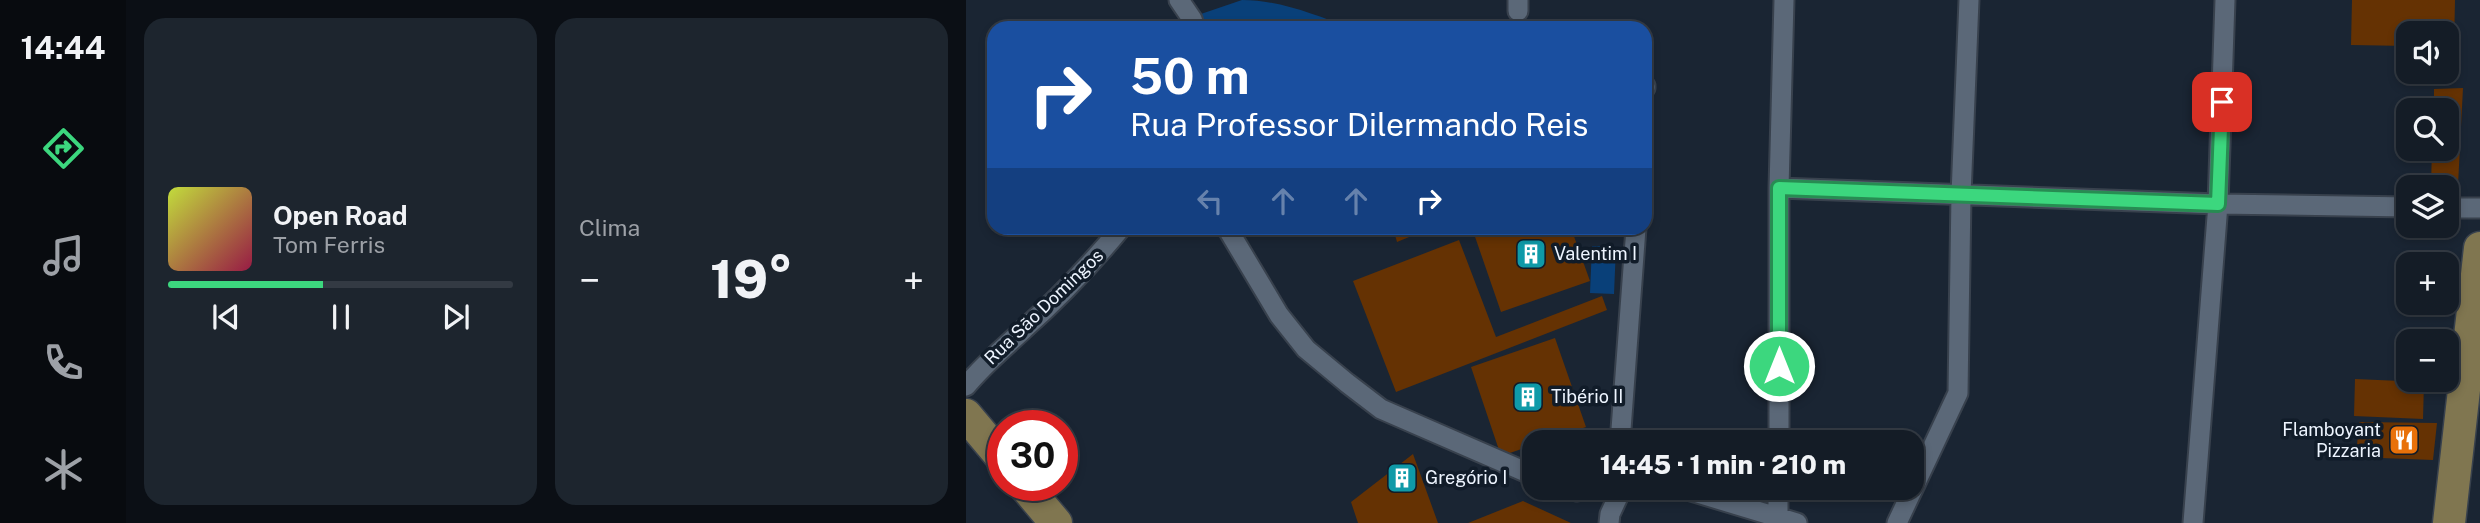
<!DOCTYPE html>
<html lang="pt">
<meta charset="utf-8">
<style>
body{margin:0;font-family:"Public Sans",sans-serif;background:#1d252e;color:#f1f3f6;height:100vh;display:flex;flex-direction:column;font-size:26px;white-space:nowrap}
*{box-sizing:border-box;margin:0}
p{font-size:23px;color:#9da1a7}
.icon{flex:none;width:38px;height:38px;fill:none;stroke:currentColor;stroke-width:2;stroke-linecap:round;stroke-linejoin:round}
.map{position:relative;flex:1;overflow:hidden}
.side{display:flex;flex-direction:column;gap:18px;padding:18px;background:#0b0f15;width:840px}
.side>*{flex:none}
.top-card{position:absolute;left:21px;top:21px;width:665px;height:214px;border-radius:21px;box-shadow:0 4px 10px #0003,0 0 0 2px #333a43;background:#1a4fa0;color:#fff;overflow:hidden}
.fabs{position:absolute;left:1430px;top:21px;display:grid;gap:14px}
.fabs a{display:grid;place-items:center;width:63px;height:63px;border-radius:14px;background:#141c26;box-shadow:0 4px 10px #0003,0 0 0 2px #333a43;font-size:35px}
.speed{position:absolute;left:21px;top:410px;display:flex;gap:14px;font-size:35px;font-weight:700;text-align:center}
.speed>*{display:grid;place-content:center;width:91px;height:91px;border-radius:50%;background:#141c26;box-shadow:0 4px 10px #0003,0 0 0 2px #333a43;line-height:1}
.speed .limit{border:10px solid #d22;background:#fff;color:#111}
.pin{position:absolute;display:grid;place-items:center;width:60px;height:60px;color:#fff;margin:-30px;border-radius:14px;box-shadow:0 4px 10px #0006}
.me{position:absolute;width:77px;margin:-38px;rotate:0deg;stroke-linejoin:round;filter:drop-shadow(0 0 5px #0008)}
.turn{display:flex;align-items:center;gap:24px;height:147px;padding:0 28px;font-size:32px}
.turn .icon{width:91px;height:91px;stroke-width:2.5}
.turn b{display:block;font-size:49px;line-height:60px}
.lanes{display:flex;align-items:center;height:66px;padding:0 28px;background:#0003;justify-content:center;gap:35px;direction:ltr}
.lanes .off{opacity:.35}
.big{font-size:52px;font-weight:800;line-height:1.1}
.side .card{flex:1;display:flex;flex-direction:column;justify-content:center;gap:10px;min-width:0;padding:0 24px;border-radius:21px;background:#1d252e}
.song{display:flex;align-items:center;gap:21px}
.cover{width:84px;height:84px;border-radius:10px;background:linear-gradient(135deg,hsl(70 70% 55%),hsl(340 70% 35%))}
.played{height:7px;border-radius:4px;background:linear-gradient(90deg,#3cd77e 45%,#333a43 45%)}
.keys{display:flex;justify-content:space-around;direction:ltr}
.heat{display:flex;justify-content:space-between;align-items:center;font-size:38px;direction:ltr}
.side .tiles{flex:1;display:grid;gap:18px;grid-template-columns:repeat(2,1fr)}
.trip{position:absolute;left:556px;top:430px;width:402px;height:70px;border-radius:21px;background:#141c26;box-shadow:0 4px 10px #0003,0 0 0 2px #333a43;font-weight:800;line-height:70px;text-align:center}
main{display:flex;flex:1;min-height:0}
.dock{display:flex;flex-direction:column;width:126px;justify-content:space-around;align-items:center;background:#080b0f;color:#9da1a7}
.dock .icon{width:49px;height:49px}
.dock .current{color:#3cd77e}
.dock b{font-size:32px;color:#f1f3f6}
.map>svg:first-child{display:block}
.green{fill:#094079}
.building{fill:#653203}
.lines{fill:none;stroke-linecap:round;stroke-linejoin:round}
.street-casing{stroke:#38414d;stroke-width:23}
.primary-casing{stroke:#38414d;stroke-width:35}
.street{stroke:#5b6878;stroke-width:19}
.primary{stroke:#807650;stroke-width:32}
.route-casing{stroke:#278c52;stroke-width:18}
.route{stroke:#3cd77e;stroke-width:12}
.labels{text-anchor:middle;stroke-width:7;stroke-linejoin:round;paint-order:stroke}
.poi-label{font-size:18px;fill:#eef5ff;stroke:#111c29;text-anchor:start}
.street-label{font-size:18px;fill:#eef5ff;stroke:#111c29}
</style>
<main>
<nav class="dock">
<b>14:44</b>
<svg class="icon current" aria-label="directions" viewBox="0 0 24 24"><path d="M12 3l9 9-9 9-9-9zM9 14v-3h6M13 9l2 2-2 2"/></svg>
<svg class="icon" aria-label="music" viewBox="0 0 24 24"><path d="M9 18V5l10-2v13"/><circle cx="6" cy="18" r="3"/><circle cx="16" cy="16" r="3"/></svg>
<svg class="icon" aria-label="phone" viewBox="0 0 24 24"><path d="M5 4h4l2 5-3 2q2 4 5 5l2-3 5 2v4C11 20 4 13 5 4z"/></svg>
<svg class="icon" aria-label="climate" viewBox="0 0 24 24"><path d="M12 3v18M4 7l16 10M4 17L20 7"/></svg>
</nav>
<section class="side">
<div class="tiles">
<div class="card">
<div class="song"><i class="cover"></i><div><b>Open Road</b><p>Tom Ferris</p></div></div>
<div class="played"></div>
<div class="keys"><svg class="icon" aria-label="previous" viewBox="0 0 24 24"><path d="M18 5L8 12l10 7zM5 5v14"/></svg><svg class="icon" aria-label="pause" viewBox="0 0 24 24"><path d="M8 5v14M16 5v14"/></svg><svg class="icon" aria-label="next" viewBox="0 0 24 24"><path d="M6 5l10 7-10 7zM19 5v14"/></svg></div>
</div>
<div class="card"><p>Clima</p>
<div class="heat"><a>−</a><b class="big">19°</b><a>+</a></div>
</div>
</div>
</section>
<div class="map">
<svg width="1514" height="523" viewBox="0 0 1514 523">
<rect width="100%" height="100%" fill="#1a2533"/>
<!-- green -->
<path class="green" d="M 276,0 C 313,0 350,15 384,28 L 236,28 L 232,15 Z
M 626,246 L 650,247 L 648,294 L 624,293 Z"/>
<!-- building -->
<path class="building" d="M 1386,0 L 1489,0 L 1488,47 L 1480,47 L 1480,33 L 1442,33 L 1442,46 L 1385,45 Z
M 1497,88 L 1492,185 L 1465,185 L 1466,149 L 1480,149 L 1480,110 L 1468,110 L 1468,89 Z
M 427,228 L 465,228 L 431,242 Z
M 506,228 L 605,228 L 624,281 L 535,312 Z
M 493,240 L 530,337 L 636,296 L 641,310 L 430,392 L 387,281 Z
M 589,338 L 620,427 L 535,456 L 505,367 Z
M 1389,379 L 1458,382 L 1457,419 L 1388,416 Z
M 1393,422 L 1471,423 L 1467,460 L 1390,457 Z
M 447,454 L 472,523 L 392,523 L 385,502 Z
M 557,501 L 605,523 L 502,523 Z"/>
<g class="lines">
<!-- street casing -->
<g class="street-casing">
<path id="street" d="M 213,0 L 226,19 L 229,28
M 552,11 L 552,0
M 679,88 L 679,86
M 813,188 L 1252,204 L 1442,207
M 1480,208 L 1514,208
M 261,228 L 313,315 L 340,349 L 381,383 L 415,409 L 569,476
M 0,386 C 19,363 37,349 58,329 C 93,298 125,264 155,228
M 654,443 L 670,228
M 813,443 L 813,188 L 818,0
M 599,488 L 611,491 L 628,488
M 715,488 L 831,523
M 812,517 L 812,488
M 643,523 L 644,514 L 656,488
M 931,523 L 992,393 L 995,195 L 1003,0
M 1227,523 L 1252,204 L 1259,0"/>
</g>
<!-- primary casing -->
<g class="primary-casing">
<path id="primary" d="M 0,415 L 37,459
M 58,485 L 90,523
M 1483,523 L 1514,248"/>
</g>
<!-- street -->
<use href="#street" class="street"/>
<!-- primary -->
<use href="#primary" class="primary"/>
</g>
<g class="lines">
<!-- route casing -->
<g class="route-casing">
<path id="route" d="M 813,366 L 813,188 L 1252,204 L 1256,102"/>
</g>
<!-- route -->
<use href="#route" class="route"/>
</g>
<!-- icons -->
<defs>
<g id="building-square" transform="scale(1.575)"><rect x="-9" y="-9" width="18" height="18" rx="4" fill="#0f9aa8" stroke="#111c29"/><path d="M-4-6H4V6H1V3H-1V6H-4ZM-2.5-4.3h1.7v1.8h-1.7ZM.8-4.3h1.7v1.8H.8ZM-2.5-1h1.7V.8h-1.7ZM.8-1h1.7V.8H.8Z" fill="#fff"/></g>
<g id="restaurant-square" transform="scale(1.575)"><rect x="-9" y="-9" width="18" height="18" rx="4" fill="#e8710a" stroke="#111c29"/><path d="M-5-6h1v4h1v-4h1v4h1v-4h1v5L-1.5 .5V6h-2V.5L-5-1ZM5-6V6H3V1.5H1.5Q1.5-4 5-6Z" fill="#fff"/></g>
</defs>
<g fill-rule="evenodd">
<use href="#building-square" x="565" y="254"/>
<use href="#building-square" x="562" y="397"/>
<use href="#restaurant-square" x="1438" y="440"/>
<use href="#building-square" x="436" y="478"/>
</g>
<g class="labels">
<!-- poi labels -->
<g class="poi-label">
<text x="588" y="260">Valentim I</text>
<text x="585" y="403">Tibério II</text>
<text x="1415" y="436" text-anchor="end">Flamboyant<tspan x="1415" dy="21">Pizzaria</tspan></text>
<text x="459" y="484">Gregório I</text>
</g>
<!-- street labels -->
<g class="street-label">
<text transform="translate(78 307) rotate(-44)" y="6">Rua São Domingos</text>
</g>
</g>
</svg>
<div class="fabs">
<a><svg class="icon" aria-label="sound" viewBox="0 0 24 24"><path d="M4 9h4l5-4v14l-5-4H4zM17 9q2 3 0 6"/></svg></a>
<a><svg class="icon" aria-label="search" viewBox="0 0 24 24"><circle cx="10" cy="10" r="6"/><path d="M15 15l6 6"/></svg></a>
<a><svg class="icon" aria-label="layers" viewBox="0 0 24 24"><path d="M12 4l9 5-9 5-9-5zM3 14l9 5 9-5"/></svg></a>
<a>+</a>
<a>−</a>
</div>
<div class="speed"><div class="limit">30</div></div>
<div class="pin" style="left:1256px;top:102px;background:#d93025"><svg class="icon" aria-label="arrive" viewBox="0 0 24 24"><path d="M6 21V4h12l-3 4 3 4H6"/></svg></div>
<svg class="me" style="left:813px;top:366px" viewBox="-20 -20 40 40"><circle r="17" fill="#3cd77e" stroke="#fff" stroke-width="3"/><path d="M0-11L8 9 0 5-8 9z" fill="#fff"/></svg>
<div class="trip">14:45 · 1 min · 210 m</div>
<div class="top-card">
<div class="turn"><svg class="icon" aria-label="right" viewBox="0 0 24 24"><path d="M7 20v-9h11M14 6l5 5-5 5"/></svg><div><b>50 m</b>Rua Professor Dilermando Reis</div></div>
<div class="lanes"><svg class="icon off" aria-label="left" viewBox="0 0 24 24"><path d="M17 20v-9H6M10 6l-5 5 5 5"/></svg><svg class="icon off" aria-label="ahead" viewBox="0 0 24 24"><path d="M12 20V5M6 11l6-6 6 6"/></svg><svg class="icon off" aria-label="ahead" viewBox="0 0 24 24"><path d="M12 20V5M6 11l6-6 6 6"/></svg><svg class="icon" aria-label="right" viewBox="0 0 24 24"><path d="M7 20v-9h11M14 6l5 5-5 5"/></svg></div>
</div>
</div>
</main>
